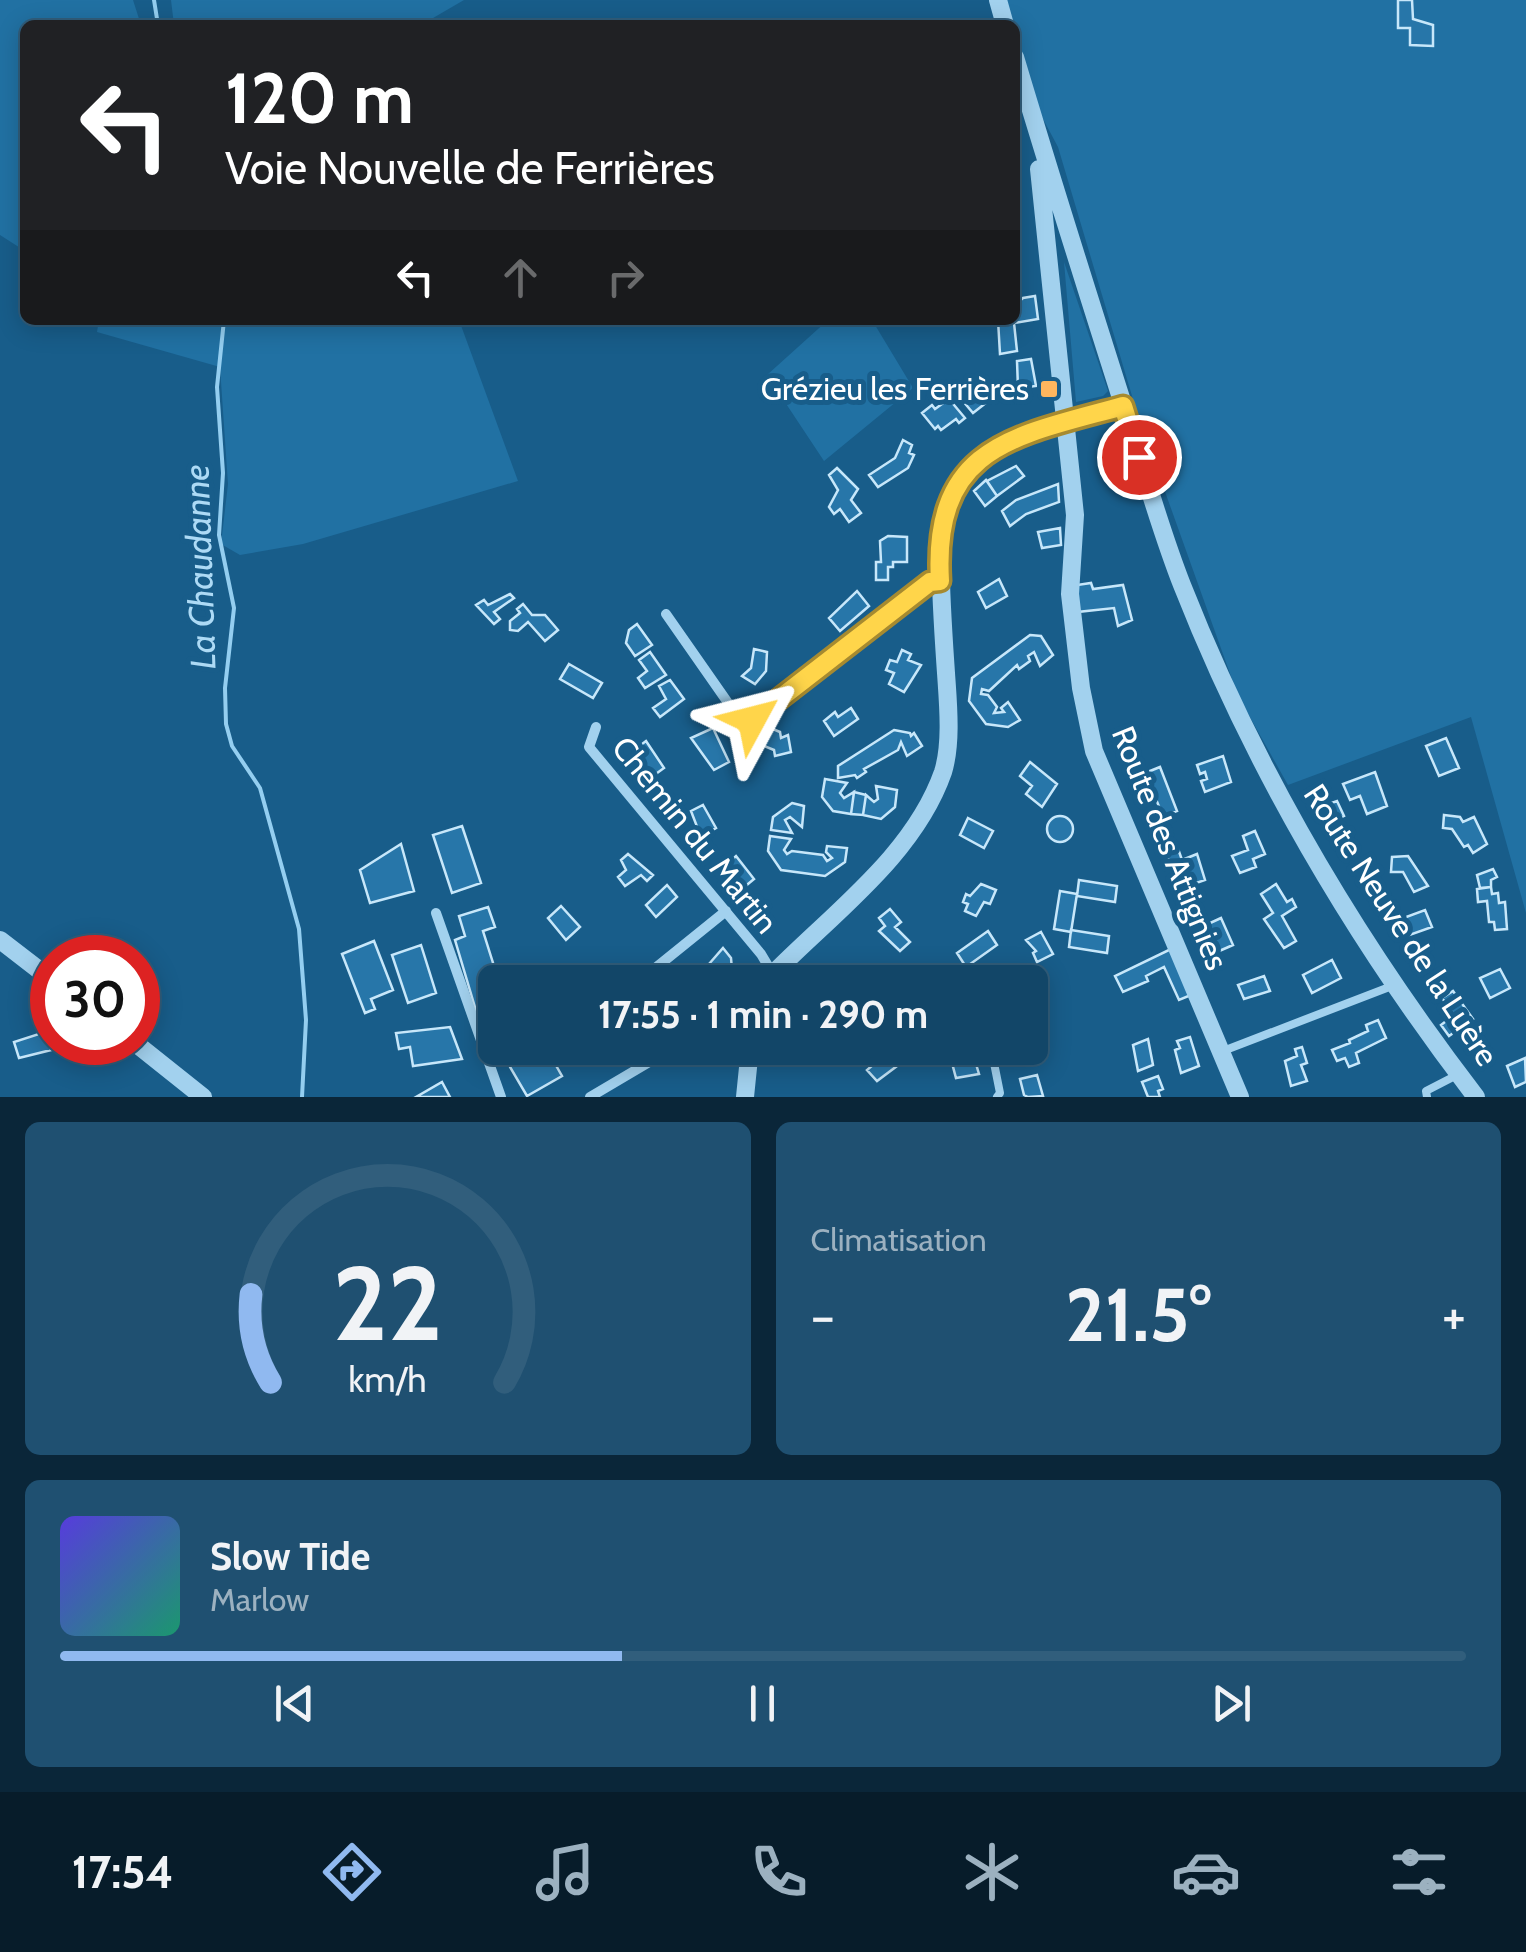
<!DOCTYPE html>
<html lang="fr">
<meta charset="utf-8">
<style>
body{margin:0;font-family:Cabin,sans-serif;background:#1f5071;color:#f1f3f6;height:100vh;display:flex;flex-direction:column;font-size:38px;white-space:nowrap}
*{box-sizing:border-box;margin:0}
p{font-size:32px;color:#9cb1c0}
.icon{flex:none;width:55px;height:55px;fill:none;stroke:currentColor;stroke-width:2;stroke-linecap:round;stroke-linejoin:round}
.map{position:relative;height:1097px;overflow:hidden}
.panel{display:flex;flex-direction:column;gap:25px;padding:25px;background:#0a2639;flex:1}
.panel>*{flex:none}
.hud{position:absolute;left:20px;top:20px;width:1000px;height:305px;border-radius:15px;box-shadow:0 5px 25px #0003,0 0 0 2px #315e7c;background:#202124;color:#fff;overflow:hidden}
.speed{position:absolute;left:30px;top:935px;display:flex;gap:20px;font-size:50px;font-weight:700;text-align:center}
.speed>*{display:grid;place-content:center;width:130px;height:130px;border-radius:50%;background:#124668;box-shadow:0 5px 25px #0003,0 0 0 2px #315e7c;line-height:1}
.speed .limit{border:15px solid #d22;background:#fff;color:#111}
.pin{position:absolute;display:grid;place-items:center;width:85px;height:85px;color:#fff;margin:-42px;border:5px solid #fff;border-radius:50%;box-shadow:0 2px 10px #0007}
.me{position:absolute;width:110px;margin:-55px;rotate:52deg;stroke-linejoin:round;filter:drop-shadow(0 0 8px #0008)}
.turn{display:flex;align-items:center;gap:35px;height:210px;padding:0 40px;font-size:45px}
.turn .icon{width:130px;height:130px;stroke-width:2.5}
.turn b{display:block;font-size:70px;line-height:85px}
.lanes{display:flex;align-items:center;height:95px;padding:0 40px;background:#0003;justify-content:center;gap:50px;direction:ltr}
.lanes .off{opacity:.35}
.big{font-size:75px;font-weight:800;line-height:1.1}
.panel .card{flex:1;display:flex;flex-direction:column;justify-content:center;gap:15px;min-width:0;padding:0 35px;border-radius:15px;background:#1f5071}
.panel .dial{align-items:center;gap:0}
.dial svg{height:260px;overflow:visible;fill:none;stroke:#315e7c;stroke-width:7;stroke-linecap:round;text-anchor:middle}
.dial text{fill:#f1f3f6;stroke:none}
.song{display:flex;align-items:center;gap:30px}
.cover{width:120px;height:120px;border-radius:15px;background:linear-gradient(135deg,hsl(250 70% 55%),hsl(160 70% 35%))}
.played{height:10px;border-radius:5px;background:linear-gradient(90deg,#90b9f0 40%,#315e7c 40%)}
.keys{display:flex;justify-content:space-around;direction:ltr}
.heat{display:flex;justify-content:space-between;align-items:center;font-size:55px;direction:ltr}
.panel .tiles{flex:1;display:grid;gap:25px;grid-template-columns:1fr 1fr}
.card:last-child{grid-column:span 2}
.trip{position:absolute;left:478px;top:965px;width:570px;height:100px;border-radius:15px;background:#124668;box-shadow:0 5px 25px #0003,0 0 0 2px #315e7c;font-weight:800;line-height:100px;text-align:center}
.tab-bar{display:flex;height:160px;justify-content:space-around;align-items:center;background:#071c2a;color:#9cb1c0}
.tab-bar .icon{width:70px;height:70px}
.tab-bar .selected{color:#90b9f0}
.tab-bar b{font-size:45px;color:#f1f3f6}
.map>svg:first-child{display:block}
.green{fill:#2171a3}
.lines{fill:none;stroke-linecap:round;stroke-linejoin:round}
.stream{stroke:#94cef0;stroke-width:4}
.building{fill:#2776a9;stroke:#c7e7fa;stroke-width:2.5}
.service{stroke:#a2d1ee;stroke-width:8}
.minor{stroke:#a2d1ee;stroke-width:10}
.tertiary{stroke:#a2d1ee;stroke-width:18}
.route-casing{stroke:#a68a30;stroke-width:25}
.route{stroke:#ffd54a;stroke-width:18}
.poi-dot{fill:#ffb65e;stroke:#185d8a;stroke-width:4}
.labels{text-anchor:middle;stroke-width:10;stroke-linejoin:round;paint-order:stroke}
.poi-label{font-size:32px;fill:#fff;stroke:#185d8a;text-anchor:end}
.street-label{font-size:32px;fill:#fff;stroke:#185d8a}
.water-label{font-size:35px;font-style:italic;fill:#addaf5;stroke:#185d8a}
</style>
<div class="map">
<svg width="1526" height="1097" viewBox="0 0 1526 1097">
<rect width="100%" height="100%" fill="#185d8a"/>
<!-- green -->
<path class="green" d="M 0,0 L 133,0 L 141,25 L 25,25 L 25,251 L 0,235 Z
M 171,0 L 464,0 L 421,25 L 174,25 Z
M 1005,0 L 1526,0 L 1526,913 L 1471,717 L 1288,785 L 1238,696 L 1138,416 L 1058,147 L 1035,104 Z
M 1064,262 L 1108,391 L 1103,396 L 1076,402 Z
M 99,320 L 459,320 L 518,481 L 303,544 L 240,555 L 221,544 L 228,484 L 220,367 L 97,332 Z
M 828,320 L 872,320 L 913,388 L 824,461 L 767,375 Z"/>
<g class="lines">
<!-- stream -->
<path class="stream" d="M 154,0 L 158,25
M 224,320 L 217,387 L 223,473 L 219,535 L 234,608 L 225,688 L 226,724 L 232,746 L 260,788 L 299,929 L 306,1020 L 302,1097"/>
</g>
<!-- building -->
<path class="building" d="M 1398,0 L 1412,0 L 1413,19 L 1433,25 L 1433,46 L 1410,45 L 1410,28 L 1398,28 Z
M 1035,296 L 1038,319 L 1014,323 L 1017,351 L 1000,354 L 998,320 L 1015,320 L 1015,305 L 1023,298 Z
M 1031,359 L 1036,386 L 1018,388 L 1017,361 Z
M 984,381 L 996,395 L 973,413 L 962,400 Z
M 949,399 L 965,418 L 959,423 L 956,419 L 941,430 L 938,426 L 935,429 L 922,413 L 932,405 L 935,409 Z
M 903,440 L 912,445 L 909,453 L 914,455 L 908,468 L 878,487 L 869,475 L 895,458 Z
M 1016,466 L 1024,476 L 997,496 L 987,481 Z
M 837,468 L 858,489 L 851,500 L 861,513 L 849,522 L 840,509 L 834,514 L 829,507 L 838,490 L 829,475 Z
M 986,480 L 997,496 L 985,506 L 974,491 Z
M 1058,484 L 1059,502 L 1026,514 L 1010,526 L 1002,511 L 1016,500 Z
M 1060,528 L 1061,545 L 1042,548 L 1038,532 Z
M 888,536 L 907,537 L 907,562 L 893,562 L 893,567 L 888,567 L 888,580 L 876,580 L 876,562 L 881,562 L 880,541 Z
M 999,579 L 1007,596 L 986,608 L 978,592 Z
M 1091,583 L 1093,589 L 1123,585 L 1132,620 L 1118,626 L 1114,608 L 1077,612 L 1077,585 Z
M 857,591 L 869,606 L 840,631 L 829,618 Z
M 510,594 L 514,598 L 494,612 L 500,619 L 494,624 L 476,605 L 484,600 L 488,605 Z
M 523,604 L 532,615 L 545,615 L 558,630 L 545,641 L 528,622 L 518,631 L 510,630 L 510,621 L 520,613 L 517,609 Z
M 637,624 L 652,645 L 635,656 L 626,643 L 629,630 Z
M 1030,635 L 1041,636 L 1053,655 L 1040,666 L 1034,652 L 1028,656 L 1030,661 L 1019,669 L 1017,665 L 989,691 L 982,689 L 981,694 L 988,695 L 997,707 L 994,713 L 1004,712 L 1001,708 L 1008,702 L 1020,720 L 1008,727 L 986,724 L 969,701 L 972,678 Z
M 754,649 L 767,652 L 766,671 L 755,684 L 742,676 L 751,668 Z
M 902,650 L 911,654 L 908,660 L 921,665 L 904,692 L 889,684 L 894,673 L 886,670 L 890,660 L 897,662 Z
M 650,652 L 666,675 L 645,688 L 638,678 L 647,671 L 639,660 Z
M 569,664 L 602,683 L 593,698 L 560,679 Z
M 670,680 L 684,699 L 660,717 L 653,708 L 666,699 L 659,686 Z
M 851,708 L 858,719 L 834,736 L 824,721 L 835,712 L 838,717 Z
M 768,727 L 780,732 L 781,738 L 788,735 L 791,752 L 775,756 L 774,750 L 752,741 L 756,731 L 766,734 Z
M 713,728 L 729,762 L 714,770 L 691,738 Z
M 894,730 L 910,733 L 911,736 L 914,733 L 922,746 L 907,756 L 901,742 L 898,750 L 864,769 L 866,772 L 857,778 L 855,775 L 838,778 L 838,766 Z
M 1446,738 L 1459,768 L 1439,776 L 1426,746 Z
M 646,741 L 664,768 L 649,779 L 634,750 Z
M 1223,756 L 1231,782 L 1205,792 L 1201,781 L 1207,779 L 1205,772 L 1200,774 L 1197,765 Z
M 1030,762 L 1057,784 L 1042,807 L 1026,794 L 1032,786 L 1020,776 Z
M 1160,767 L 1177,811 L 1163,816 L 1145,773 Z
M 1375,772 L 1387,806 L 1367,814 L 1360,796 L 1350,800 L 1343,784 Z
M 825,779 L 847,783 L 840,793 L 844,798 L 854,792 L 851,814 L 833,811 L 822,797 Z
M 876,786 L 897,790 L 895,807 L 881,819 L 863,815 L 866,795 L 874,802 L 878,799 Z
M 854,792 L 866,795 L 863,815 L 851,814 Z
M 1337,801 L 1344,816 L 1325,825 L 1317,808 Z
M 792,803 L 804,806 L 802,827 L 790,817 L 785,820 L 792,833 L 771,830 L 773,817 Z
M 703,805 L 716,828 L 701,837 L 691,811 Z
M 1444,815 L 1460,817 L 1463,822 L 1474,817 L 1487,844 L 1473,853 L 1468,845 L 1464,847 L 1452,829 L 1443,828 Z
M1047 829a13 13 0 1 1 26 0a13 13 0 1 1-26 0Z
M 968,818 L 993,831 L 984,848 L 960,835 Z
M 462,826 L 481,883 L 452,893 L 433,835 Z
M 1255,831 L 1265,854 L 1253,859 L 1256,867 L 1240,873 L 1232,856 L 1248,850 L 1243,836 Z
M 770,836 L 791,839 L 784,850 L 787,854 L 792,851 L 823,855 L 827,861 L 832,858 L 826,852 L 827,846 L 847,848 L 845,862 L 825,876 L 781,870 L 768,851 Z
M 1176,843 L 1182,860 L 1197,854 L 1205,880 L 1185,887 L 1178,861 L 1170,864 L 1164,847 Z
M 401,844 L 414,891 L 370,903 L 360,870 Z
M 628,854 L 653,875 L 647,881 L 641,875 L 625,886 L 618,877 L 626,870 L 621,860 Z
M 736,856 L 754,879 L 742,889 L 724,867 Z
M 1408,856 L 1428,886 L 1414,892 L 1403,872 L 1391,872 L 1392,857 Z
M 1493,869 L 1497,877 L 1491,880 L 1491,887 L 1480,888 L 1477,875 Z
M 1079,880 L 1117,886 L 1115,902 L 1077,896 Z
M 981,884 L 996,890 L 990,904 L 984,902 L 976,916 L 965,911 L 968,904 L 963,902 L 966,894 L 970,896 Z
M 1276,884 L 1287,902 L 1292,899 L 1296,907 L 1282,916 L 1296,941 L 1284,948 L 1264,919 L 1273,913 L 1261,894 Z
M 667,885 L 677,897 L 656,917 L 646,905 Z
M 1491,887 L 1492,894 L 1498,893 L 1499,903 L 1505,902 L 1507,929 L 1495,930 L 1494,922 L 1489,922 L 1487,901 L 1478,902 L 1477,889 Z
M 1060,891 L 1077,894 L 1071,932 L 1054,929 Z
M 561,906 L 580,927 L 566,940 L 548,918 Z
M 488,907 L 495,927 L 483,931 L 499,982 L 495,982 L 495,1007 L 477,1014 L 455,940 L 465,936 L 459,916 Z
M 890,909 L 901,922 L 895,927 L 910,942 L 900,951 L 879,931 L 885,926 L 879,918 Z
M 1425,910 L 1432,927 L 1404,937 L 1398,920 Z
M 1221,918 L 1233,945 L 1217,952 L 1208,924 Z
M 1071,930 L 1109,936 L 1107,953 L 1069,947 Z
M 988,931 L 997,945 L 966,967 L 957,953 Z
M 1041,932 L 1053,954 L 1037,962 L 1033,953 L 1036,951 L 1026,940 Z
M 374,941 L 393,990 L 371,999 L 375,1009 L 365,1013 L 342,954 Z
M 421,945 L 436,993 L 408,1003 L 392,955 Z
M 723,948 L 731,958 L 732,970 L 715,982 L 701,967 L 709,964 Z
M 1173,948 L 1191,995 L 1179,1000 L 1164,967 L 1146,976 L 1148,981 L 1123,992 L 1115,976 Z
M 1332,960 L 1341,978 L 1312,993 L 1303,975 Z
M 965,965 L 972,976 L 974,982 L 956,982 L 951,974 Z
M 1500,969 L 1510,988 L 1490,998 L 1480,978 Z
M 1264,976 L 1270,991 L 1244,999 L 1238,985 Z
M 1453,991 L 1473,1019 L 1449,1036 L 1441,1025 L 1454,1015 L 1442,998 Z
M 1378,1020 L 1386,1038 L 1356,1053 L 1359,1063 L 1349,1067 L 1345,1058 L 1337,1061 L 1332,1050 L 1350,1043 L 1349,1040 L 1368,1031 L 1366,1025 Z
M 450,1027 L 462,1059 L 413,1066 L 410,1047 L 399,1049 L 396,1033 Z
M 45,1032 L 51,1050 L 19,1058 L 14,1042 Z
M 1190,1037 L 1199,1066 L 1181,1073 L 1175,1050 L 1180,1048 L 1177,1041 Z
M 1148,1039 L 1153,1065 L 1138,1071 L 1133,1045 Z
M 1302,1047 L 1307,1063 L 1301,1065 L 1307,1081 L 1291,1086 L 1285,1061 L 1297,1056 L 1295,1049 Z
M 499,1048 L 546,1048 L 562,1076 L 527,1096 Z
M 867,1048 L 886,1048 L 901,1063 L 877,1081 L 867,1070 L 874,1064 L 863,1051 Z
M 980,1049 L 983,1061 L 976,1064 L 979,1074 L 956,1078 L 952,1063 L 974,1056 L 973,1051 Z
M 1525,1058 L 1526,1082 L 1515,1087 L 1507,1066 Z
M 1037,1075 L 1043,1096 L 1028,1097 L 1024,1095 L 1020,1079 Z
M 1158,1076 L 1163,1089 L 1158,1091 L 1160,1097 L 1148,1097 L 1142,1082 Z
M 442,1082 L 450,1097 L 416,1097 Z"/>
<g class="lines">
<!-- service -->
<path class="service" d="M 1223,1051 L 1392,986
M 994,1063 L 1000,1093 L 997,1097
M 1427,1097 L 1426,1091 L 1459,1074"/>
<!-- minor -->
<path class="minor" d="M 666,614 L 740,720 L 752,720 L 930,582 L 940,581
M 596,727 L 589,747 L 761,954 L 773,974
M 436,913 L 501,1097
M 648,974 L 726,911
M 590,1097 L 673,1048"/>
<!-- tertiary -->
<path class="tertiary" d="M 998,0 L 1005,25
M 1015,57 C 1049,171 1085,285 1121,398 C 1141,460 1158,524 1182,585 C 1254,768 1357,942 1476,1097
M 1039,169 L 1075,515 L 1070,594 L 1081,688 L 1094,751 L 1240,1097
M 0,940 L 52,980
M 769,982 L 773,974 C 833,913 914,855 943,772 C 952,743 948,703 946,673 C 933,482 928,457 1123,406
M 134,1042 L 203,1097
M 745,1097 L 750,1048"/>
</g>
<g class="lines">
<!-- route casing -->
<g class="route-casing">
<path id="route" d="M 752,720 L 930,582 L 940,581 C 932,445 1015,436 1123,406 L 1139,457"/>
</g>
<!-- route -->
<use href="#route" class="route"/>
</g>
<!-- markers -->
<rect class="poi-dot" x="1039" y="379" width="20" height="20" rx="5"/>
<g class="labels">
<!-- poi labels -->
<g class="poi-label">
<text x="1029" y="400">Grézieu les Ferrières</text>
</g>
<!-- street labels -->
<g class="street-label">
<text transform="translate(695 835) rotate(51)" y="11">Chemin du Martin</text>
<text transform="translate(1170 848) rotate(68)" y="11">Route des Attignies</text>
<text transform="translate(1401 925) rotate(57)" y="11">Route Neuve de la Luère</text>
</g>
<!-- water labels -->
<g class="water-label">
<text transform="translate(200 567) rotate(-92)" y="12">La Chaudanne</text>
</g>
</g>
</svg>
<div class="speed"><div class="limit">30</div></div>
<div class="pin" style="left:1139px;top:457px;background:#d93025"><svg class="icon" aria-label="arrive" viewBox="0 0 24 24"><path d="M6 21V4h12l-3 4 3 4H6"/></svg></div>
<svg class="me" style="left:752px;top:720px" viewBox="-20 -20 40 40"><path d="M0-17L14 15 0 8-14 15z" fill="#ffd54a" stroke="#fff" stroke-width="4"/></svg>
<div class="trip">17:55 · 1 min · 290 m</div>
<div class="hud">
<div class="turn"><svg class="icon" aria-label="left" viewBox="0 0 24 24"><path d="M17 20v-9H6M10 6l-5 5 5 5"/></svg><div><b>120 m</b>Voie Nouvelle de Ferrières</div></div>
<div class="lanes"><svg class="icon" aria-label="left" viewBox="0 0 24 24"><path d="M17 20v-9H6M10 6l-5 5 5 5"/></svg><svg class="icon off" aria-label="ahead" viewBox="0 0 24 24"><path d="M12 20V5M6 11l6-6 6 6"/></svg><svg class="icon off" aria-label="right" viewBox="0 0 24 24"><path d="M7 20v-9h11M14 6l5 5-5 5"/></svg></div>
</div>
</div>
<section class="panel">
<div class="tiles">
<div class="card dial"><svg viewBox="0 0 100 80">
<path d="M14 69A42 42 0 1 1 86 69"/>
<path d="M14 69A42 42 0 0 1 8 42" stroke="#90b9f0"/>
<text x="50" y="56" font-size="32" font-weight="700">22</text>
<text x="50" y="72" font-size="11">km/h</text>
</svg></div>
<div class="card"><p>Climatisation</p>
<div class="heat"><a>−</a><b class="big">21.5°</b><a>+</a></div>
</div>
<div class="card">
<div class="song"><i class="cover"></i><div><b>Slow Tide</b><p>Marlow</p></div></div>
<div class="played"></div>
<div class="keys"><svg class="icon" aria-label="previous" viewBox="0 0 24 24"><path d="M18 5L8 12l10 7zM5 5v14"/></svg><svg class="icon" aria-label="pause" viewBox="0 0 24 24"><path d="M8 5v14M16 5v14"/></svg><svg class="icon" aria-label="next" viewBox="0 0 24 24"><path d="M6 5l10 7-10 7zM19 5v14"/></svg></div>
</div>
</div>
</section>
<nav class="tab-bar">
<b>17:54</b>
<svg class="icon selected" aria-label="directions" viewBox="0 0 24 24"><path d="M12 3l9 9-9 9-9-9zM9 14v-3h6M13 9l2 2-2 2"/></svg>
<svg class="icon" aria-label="music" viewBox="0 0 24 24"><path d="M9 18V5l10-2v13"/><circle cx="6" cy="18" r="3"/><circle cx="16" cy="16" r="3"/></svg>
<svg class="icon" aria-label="phone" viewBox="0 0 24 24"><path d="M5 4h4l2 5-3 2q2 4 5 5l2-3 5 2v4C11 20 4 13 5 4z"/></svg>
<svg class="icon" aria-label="climate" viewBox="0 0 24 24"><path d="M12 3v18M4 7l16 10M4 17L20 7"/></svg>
<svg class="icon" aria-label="car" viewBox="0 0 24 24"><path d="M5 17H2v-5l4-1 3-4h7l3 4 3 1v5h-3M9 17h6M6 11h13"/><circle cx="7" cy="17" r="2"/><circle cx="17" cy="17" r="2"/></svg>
<svg class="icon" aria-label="filters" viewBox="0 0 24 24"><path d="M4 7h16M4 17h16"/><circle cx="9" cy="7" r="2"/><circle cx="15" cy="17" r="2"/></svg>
</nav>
